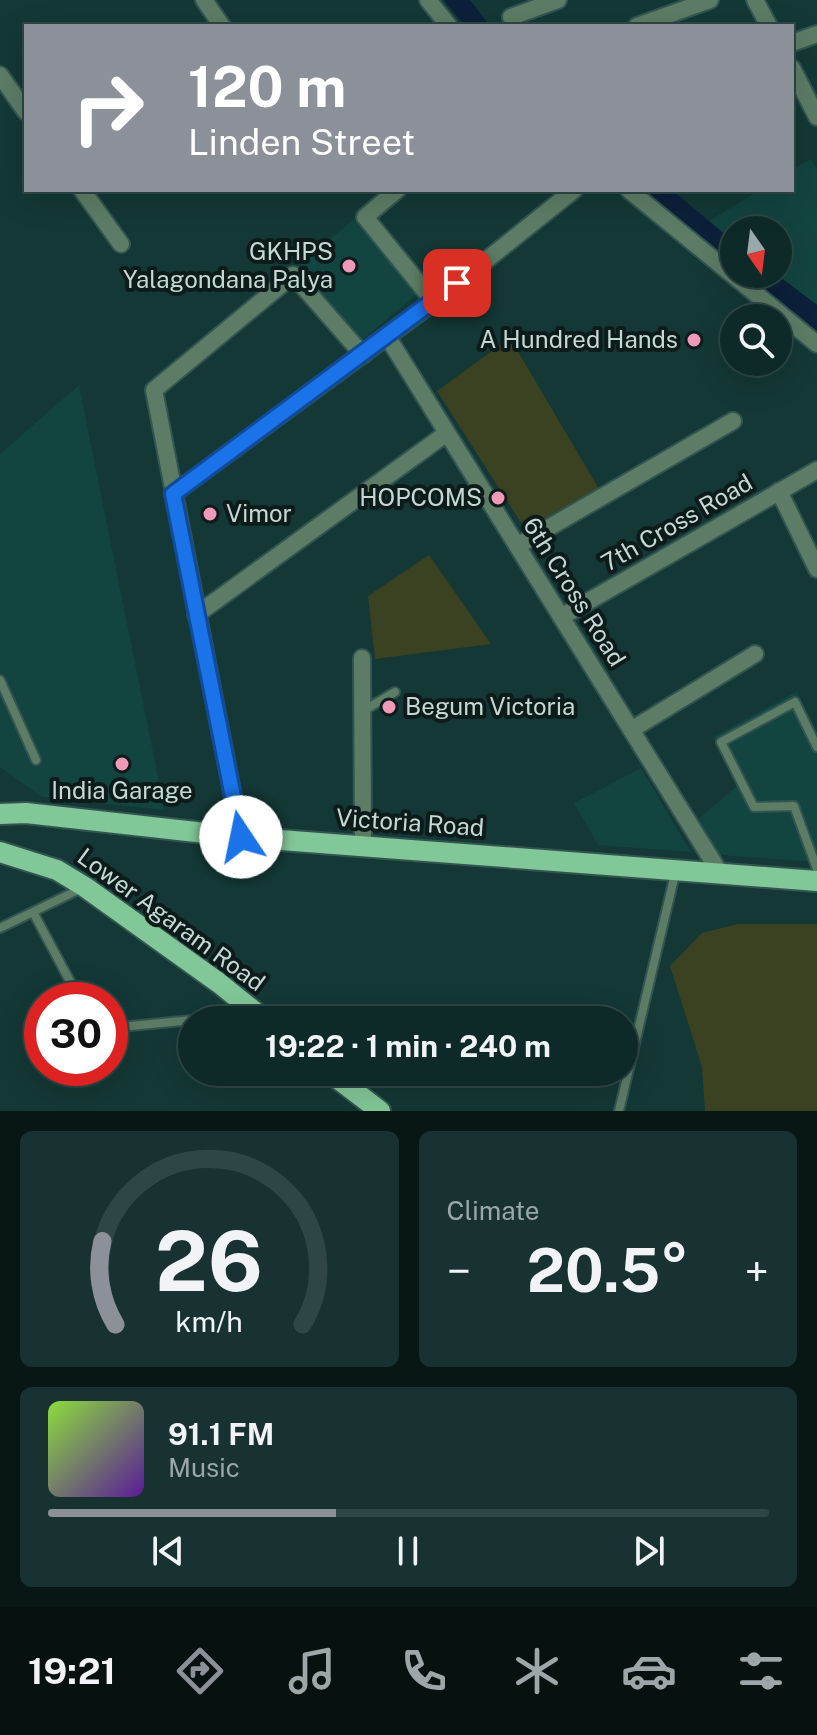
<!DOCTYPE html>
<meta charset="utf-8">
<style>
body{margin:0;font-family:"Public Sans",sans-serif;background:#173230;color:#f1f3f6;height:100vh;display:flex;flex-direction:column;font-size:30px;white-space:nowrap}
*{box-sizing:border-box;margin:0}
p{font-size:26px;color:#9ba7a8}
.icon{flex:none;width:44px;height:44px;fill:none;stroke:currentColor;stroke-width:2;stroke-linecap:round;stroke-linejoin:round}
.map{position:relative;height:1111px;overflow:hidden}
.panel{display:flex;flex-direction:column;gap:20px;padding:20px;background:#081716;flex:1}
.panel>*{flex:none}
.hud{position:absolute;left:24px;top:24px;width:770px;height:168px;border-radius:0px;box-shadow:0 8px 32px #0002,0 0 0 2px #2e4645;background:#8c9099;color:#fff;overflow:hidden}
.needle{width:52px;rotate:166deg}
.controls{position:absolute;left:720px;top:216px;display:grid;gap:16px}
.controls a{display:grid;place-items:center;width:72px;height:72px;border-radius:50%;background:#0e2a28;box-shadow:0 8px 32px #0002,0 0 0 2px #2e4645;font-size:40px}
.speed{position:absolute;left:24px;top:982px;display:flex;gap:16px;font-size:40px;font-weight:700;text-align:center}
.speed>*{display:grid;place-content:center;width:104px;height:104px;border-radius:50%;background:#0e2a28;box-shadow:0 8px 32px #0002,0 0 0 2px #2e4645;line-height:1}
.speed .limit{border:12px solid #d22;background:#fff;color:#111}
.pin{position:absolute;display:grid;place-items:center;width:68px;height:68px;color:#fff;margin:-34px;border-radius:16px;box-shadow:0 4px 12px #0006}
.me{position:absolute;width:88px;margin:-44px;rotate:349deg;stroke-linejoin:round;filter:drop-shadow(0 0 6px #0008)}
.turn{display:flex;align-items:center;gap:28px;height:168px;padding:0 32px;font-size:36px}
.turn .icon{width:104px;height:104px;stroke-width:2.5}
.turn b{display:block;font-size:56px;line-height:68px}
.big{font-size:60px;font-weight:700;line-height:1.1}
.panel .tile{flex:1;display:flex;flex-direction:column;justify-content:center;gap:12px;min-width:0;padding:0 28px;border-radius:12px;background:#173230}
.panel .dial{align-items:center;gap:0}
.dial svg{height:208px;overflow:visible;fill:none;stroke:#2e4645;stroke-width:7;stroke-linecap:round;text-anchor:middle}
.dial text{fill:#f1f3f6;stroke:none}
.song{display:flex;align-items:center;gap:24px}
.cover{width:96px;height:96px;border-radius:12px;background:linear-gradient(135deg,hsl(90 70% 55%),hsl(270 70% 35%))}
.played{height:8px;border-radius:4px;background:linear-gradient(90deg,#8c9099 40%,#2e4645 40%)}
.keys{display:flex;justify-content:space-around;direction:ltr}
.heat{display:flex;justify-content:space-between;align-items:center;font-size:44px;direction:ltr}
.panel .tiles{flex:1;display:grid;gap:20px;grid-template-columns:1fr 1fr}
.tile:last-child{grid-column:span 2}
.trip{position:absolute;left:178px;top:1006px;width:460px;height:80px;border-radius:40px;background:#0e2a28;box-shadow:0 8px 32px #0002,0 0 0 2px #2e4645;font-weight:700;line-height:80px;text-align:center}
.tab-bar{display:flex;height:128px;justify-content:space-around;align-items:center;background:#061110;color:#9ba7a8}
.tab-bar .icon{width:56px;height:56px}
.tab-bar .selected{color:#8c9099}
.tab-bar b{font-size:36px;color:#f1f3f6}
.map>svg:first-child{display:block}
.built{fill:#124440}
.green{fill:#3b4221}
.water{fill:#0c2039}
.lines{fill:none;stroke-linecap:round;stroke-linejoin:round}
.service-casing{stroke:#335552;stroke-width:12}
.minor-casing{stroke:#335552;stroke-width:20}
.tertiary-casing{stroke:#335552;stroke-width:20}
.primary-casing{stroke:#335552;stroke-width:24}
.service{stroke:#5c7c65;stroke-width:8}
.minor{stroke:#5c7c65;stroke-width:16}
.tertiary{stroke:#5c7c65;stroke-width:16}
.primary{stroke:#82c797;stroke-width:20}
.route-casing{stroke:#114b97;stroke-width:20}
.route{stroke:#1a73e8;stroke-width:14}
.poi-dot{fill:#ef9ab8;stroke:#0d1c1b;stroke-width:3}
.labels{text-anchor:middle;stroke-width:8;stroke-linejoin:round;paint-order:stroke}
.poi-label{font-size:24px;fill:#c4d8d5;stroke:#0d1c1b;text-anchor:end}
.street-label{font-size:24px;fill:#c4d8d5;stroke:#0d1c1b}
</style>
<div class="map">
<svg width="817" height="1111" viewBox="0 0 817 1111">
<rect width="100%" height="100%" fill="#133835"/>
<!-- built -->
<path class="built" d="M 811,159 L 817,170 L 817,305 L 776,274 L 778,274 L 778,230 L 734,230 L 734,242 L 707,222 L 760,190 L 792,190 L 792,170 Z
M 359,215 L 422,290 L 357,344 L 294,269 Z
M 79,385 L 157,772 L 164,810 L 42,797 L 0,767 L 0,454 Z
M 797,691 L 817,735 L 817,862 L 720,855 L 696,821 L 738,785 L 713,737 Z
M 641,768 L 691,852 L 598,845 L 574,803 Z"/>
<!-- green -->
<path class="green" d="M 510,338 L 599,489 L 525,529 L 437,391 Z
M 429,555 L 491,644 L 375,659 L 368,596 Z
M 738,924 L 817,924 L 817,1111 L 705,1111 L 702,1067 L 670,966 L 702,933 Z"/>
<!-- water -->
<path class="water" d="M 444,0 L 470,0 L 490,26 L 465,26 Z
M 632,190 L 672,190 L 734,242 L 734,271 Z
M 738,274 L 776,274 L 817,305 L 817,336 Z"/>
<g class="lines">
<!-- service casing -->
<g class="service-casing">
<path id="service" d="M 0,680 L 36,760
M 363,711 L 395,692
M 817,747 L 795,702 L 721,742 L 754,807 L 794,806 L 817,869
M 33,912 L 80,1000
M 0,928 L 80,889
M 110,1028 L 192,1020
M 619,1111 L 676,870"/>
</g>
<!-- minor casing -->
<g class="minor-casing">
<path id="minor" d="M 204,0 L 222,26
M 428,0 L 449,26
M 511,17 L 558,0
M 637,26 L 710,0
M 792,43 L 817,34
M 0,75 L 26,112
M 82,190 L 121,244
M 397,190 L 365,217 L 434,302
M 629,190 L 817,344
M 387,336 L 720,873
M 779,491 L 817,569
M 173,494 L 434,302 L 574,190
M 517,546 L 733,421
M 196,615 L 447,433
M 561,617 L 817,470
M 362,658 L 363,846
M 631,730 L 755,654
M 241,837 L 154,390 L 293,275 L 363,355"/>
</g>
<!-- tertiary casing -->
<g class="tertiary-casing">
<path id="tertiary" d="M 755,0 L 769,26
M 792,68 L 817,117"/>
</g>
<!-- primary casing -->
<g class="primary-casing">
<path id="primary" d="M 0,814 L 26,813 L 241,837 L 817,881
M 0,852 L 57,870 L 85,887 L 219,983 L 265,1020
M 329,1072 L 380,1111"/>
</g>
<!-- service -->
<use href="#service" class="service"/>
<!-- minor -->
<use href="#minor" class="minor"/>
<!-- tertiary -->
<use href="#tertiary" class="tertiary"/>
<!-- primary -->
<use href="#primary" class="primary"/>
</g>
<g class="lines">
<!-- route casing -->
<g class="route-casing">
<path id="route" d="M 241,837 L 173,494 L 457,283"/>
</g>
<!-- route -->
<use href="#route" class="route"/>
</g>
<!-- markers -->
<g class="poi-dot">
<circle cx="349" cy="266" r="8"/>
<circle cx="694" cy="340" r="8"/>
<circle cx="498" cy="498" r="8"/>
<circle cx="210" cy="514" r="8"/>
<circle cx="389" cy="707" r="8"/>
<circle cx="122" cy="764" r="8"/>
</g>
<g class="labels">
<!-- poi labels -->
<g class="poi-label">
<text x="333" y="260">GKHPS<tspan x="333" dy="28">Yalagondana Palya</tspan></text>
<text x="678" y="348">A Hundred Hands</text>
<text x="482" y="506">HOPCOMS</text>
<text x="226" y="522" text-anchor="start">Vimor</text>
<text x="405" y="715" text-anchor="start">Begum Victoria</text>
<text x="122" y="799" text-anchor="middle">India Garage</text>
</g>
<!-- street labels -->
<g class="street-label">
<text transform="translate(677 523) rotate(-30)" y="8">7th Cross Road</text>
<text transform="translate(574 592) rotate(58)" y="8">6th Cross Road</text>
<text transform="translate(410 823) rotate(4)" y="8">Victoria Road</text>
<text transform="translate(171 920) rotate(36)" y="8">Lower Agaram Road</text>
</g>
</g>
</svg>
<div class="controls">
<a><svg class="needle" viewBox="-14 -14 28 28"><path d="M0-13l5 13h-10z" fill="#e53935"/><path d="M0 13l5-13h-10z" fill="#9ba7a8"/></svg></a>
<a><svg class="icon" aria-label="search" viewBox="0 0 24 24"><circle cx="10" cy="10" r="6"/><path d="M15 15l6 6"/></svg></a>
</div>
<div class="speed"><div class="limit">30</div></div>
<div class="pin" style="left:457px;top:283px;background:#d93025"><svg class="icon" aria-label="arrive" viewBox="0 0 24 24"><path d="M6 21V4h12l-3 4 3 4H6"/></svg></div>
<svg class="me" style="left:241px;top:837px" viewBox="-20 -20 40 40"><circle r="19" fill="#fff"/><path d="M0-13L10 11 0 6-10 11z" fill="#1a73e8"/></svg>
<div class="trip">19:22 · 1 min · 240 m</div>
<div class="hud">
<div class="turn"><svg class="icon" aria-label="right" viewBox="0 0 24 24"><path d="M7 20v-9h11M14 6l5 5-5 5"/></svg><div><b>120 m</b>Linden Street</div></div>
</div>
</div>
<section class="panel">
<div class="tiles">
<div class="tile dial"><svg viewBox="0 0 100 80">
<path d="M14 69A42 42 0 1 1 86 69"/>
<path d="M14 69A42 42 0 0 1 9 37" stroke="#8c9099"/>
<text x="50" y="56" font-size="32" font-weight="700">26</text>
<text x="50" y="72" font-size="11">km/h</text>
</svg></div>
<div class="tile"><p>Climate</p>
<div class="heat"><a>−</a><b class="big">20.5°</b><a>+</a></div>
</div>
<div class="tile">
<div class="song"><i class="cover"></i><div><b>91.1 FM</b><p>Music</p></div></div>
<div class="played"></div>
<div class="keys"><svg class="icon" aria-label="previous" viewBox="0 0 24 24"><path d="M18 5L8 12l10 7zM5 5v14"/></svg><svg class="icon" aria-label="pause" viewBox="0 0 24 24"><path d="M8 5v14M16 5v14"/></svg><svg class="icon" aria-label="next" viewBox="0 0 24 24"><path d="M6 5l10 7-10 7zM19 5v14"/></svg></div>
</div>
</div>
</section>
<nav class="tab-bar">
<b>19:21</b>
<svg class="icon selected" aria-label="directions" viewBox="0 0 24 24"><path d="M12 3l9 9-9 9-9-9zM9 14v-3h6M13 9l2 2-2 2"/></svg>
<svg class="icon" aria-label="music" viewBox="0 0 24 24"><path d="M9 18V5l10-2v13"/><circle cx="6" cy="18" r="3"/><circle cx="16" cy="16" r="3"/></svg>
<svg class="icon" aria-label="phone" viewBox="0 0 24 24"><path d="M5 4h4l2 5-3 2q2 4 5 5l2-3 5 2v4C11 20 4 13 5 4z"/></svg>
<svg class="icon" aria-label="climate" viewBox="0 0 24 24"><path d="M12 3v18M4 7l16 10M4 17L20 7"/></svg>
<svg class="icon" aria-label="car" viewBox="0 0 24 24"><path d="M5 17H2v-5l4-1 3-4h7l3 4 3 1v5h-3M9 17h6M6 11h13"/><circle cx="7" cy="17" r="2"/><circle cx="17" cy="17" r="2"/></svg>
<svg class="icon" aria-label="filters" viewBox="0 0 24 24"><path d="M4 7h16M4 17h16"/><circle cx="9" cy="7" r="2"/><circle cx="15" cy="17" r="2"/></svg>
</nav>
